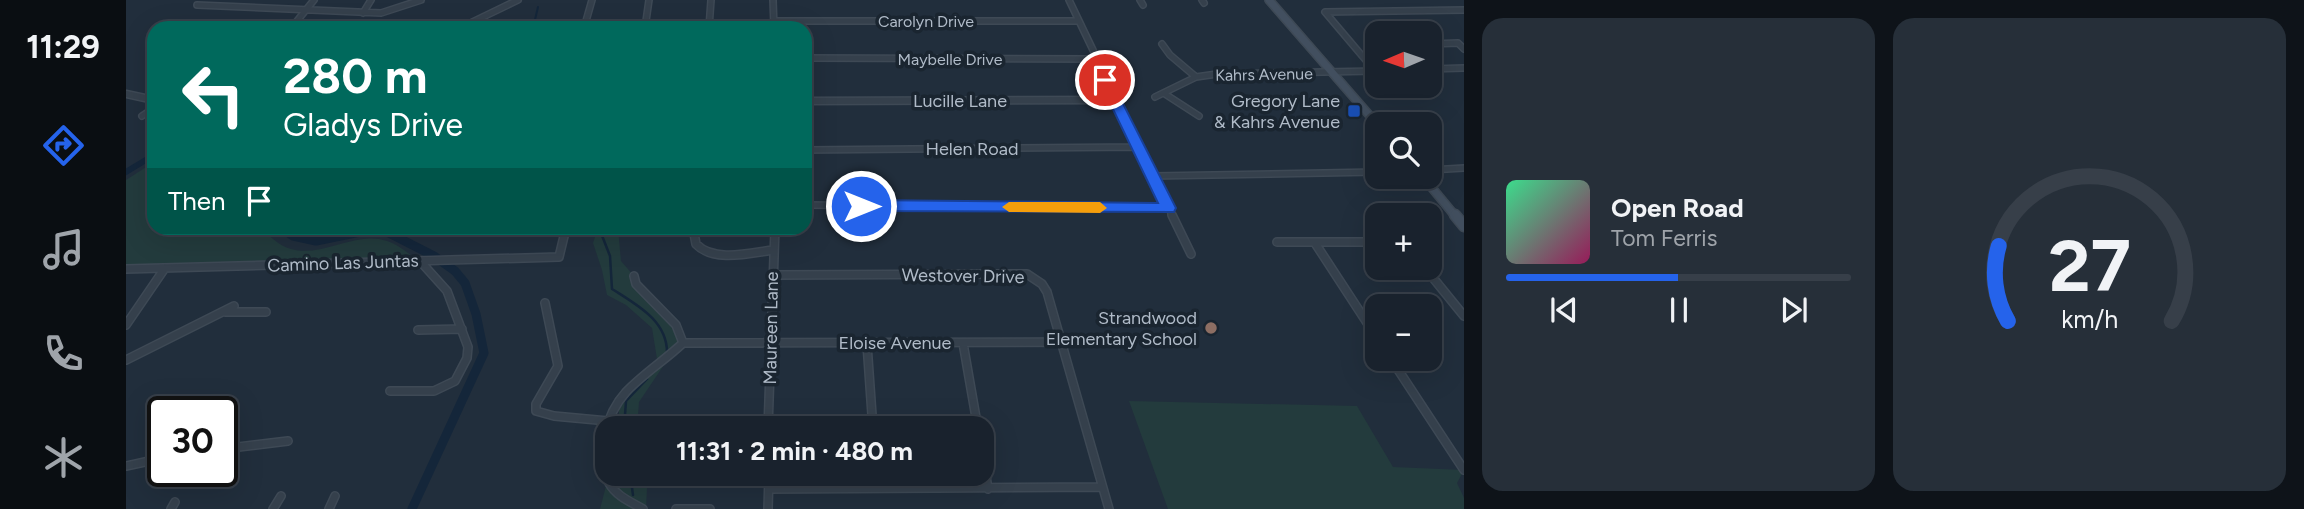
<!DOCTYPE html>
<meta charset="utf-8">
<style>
body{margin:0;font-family:Figtree,sans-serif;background:#262f39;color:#f1f3f6;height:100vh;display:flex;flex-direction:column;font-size:26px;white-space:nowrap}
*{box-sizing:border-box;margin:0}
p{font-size:23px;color:#9fa4aa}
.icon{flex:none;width:38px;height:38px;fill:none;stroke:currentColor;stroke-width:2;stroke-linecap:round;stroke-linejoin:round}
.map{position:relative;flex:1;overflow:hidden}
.drawer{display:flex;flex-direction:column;gap:18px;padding:18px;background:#0e1319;width:840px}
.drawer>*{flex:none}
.guide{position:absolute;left:21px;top:21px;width:665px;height:214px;border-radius:21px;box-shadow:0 7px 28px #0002,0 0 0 2px #373f49;background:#00695c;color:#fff;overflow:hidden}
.needle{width:46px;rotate:268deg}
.controls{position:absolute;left:1239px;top:21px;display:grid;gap:14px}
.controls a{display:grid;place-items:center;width:77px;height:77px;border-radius:14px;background:#19222d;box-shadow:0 7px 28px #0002,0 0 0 2px #373f49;font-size:35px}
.speed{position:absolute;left:21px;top:396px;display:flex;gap:14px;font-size:35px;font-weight:700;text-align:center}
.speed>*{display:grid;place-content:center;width:91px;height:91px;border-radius:50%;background:#19222d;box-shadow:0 7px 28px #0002,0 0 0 2px #373f49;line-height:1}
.speed .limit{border:4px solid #111;border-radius:10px;background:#fff;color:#111}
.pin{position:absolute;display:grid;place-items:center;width:60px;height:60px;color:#fff;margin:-30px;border:4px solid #fff;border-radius:50%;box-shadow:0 2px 7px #0007}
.me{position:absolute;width:77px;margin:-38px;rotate:90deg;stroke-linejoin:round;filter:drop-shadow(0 0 5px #0008)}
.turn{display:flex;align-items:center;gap:24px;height:147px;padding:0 21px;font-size:32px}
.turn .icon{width:91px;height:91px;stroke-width:2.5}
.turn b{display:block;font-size:49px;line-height:60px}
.then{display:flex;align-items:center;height:66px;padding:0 21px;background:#0003;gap:14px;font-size:26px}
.drawer .widget{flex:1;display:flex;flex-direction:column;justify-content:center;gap:10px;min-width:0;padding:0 24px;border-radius:21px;background:#262f39}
.drawer .dial{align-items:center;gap:0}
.dial svg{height:182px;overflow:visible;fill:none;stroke:#373f49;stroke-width:7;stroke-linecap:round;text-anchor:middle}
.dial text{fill:#f1f3f6;stroke:none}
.song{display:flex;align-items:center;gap:21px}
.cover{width:84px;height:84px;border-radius:10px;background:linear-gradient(135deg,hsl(150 70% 55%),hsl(330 70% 35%))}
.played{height:7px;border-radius:4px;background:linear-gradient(90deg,#2563eb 50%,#373f49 50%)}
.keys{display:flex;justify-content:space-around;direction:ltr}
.drawer .tiles{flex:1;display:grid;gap:18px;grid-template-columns:repeat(2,1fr)}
.trip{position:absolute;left:469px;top:416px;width:399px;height:70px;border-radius:21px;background:#19222d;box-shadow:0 7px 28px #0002,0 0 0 2px #373f49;font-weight:700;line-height:70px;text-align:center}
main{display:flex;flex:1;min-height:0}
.tab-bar{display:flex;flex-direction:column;width:126px;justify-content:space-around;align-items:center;background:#0a0e12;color:#9fa4aa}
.tab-bar .icon{width:49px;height:49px}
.tab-bar .on{color:#2563eb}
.tab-bar b{font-size:32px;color:#f1f3f6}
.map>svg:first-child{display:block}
.green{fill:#233b3d}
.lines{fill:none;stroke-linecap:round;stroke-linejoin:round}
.stream-far1{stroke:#14263a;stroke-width:2}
.stream{stroke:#14263a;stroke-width:2.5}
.canal-far1{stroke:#14263a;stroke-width:6}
.canal{stroke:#14263a;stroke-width:9}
.minor-far1-casing{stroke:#3e4955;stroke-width:8}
.minor-casing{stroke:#3e4955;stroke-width:10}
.tertiary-casing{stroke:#3e4955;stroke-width:9}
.secondary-far1-casing{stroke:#3e4955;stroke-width:10}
.secondary-casing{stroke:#3e4955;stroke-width:13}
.minor-far1{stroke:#35404c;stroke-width:5}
.minor{stroke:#35404c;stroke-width:7}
.tertiary{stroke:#35404c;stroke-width:6}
.secondary-far1{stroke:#424f5f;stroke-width:7}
.secondary{stroke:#424f5f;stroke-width:10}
.route{fill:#2563eb;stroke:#184099;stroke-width:2}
.slow{fill:#f59e0b}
.transit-dot{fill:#1a4fb4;stroke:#1a2530;stroke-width:2.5}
.education-dot{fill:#8d6e63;stroke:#1a2530;stroke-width:2.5}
.labels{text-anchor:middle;stroke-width:7;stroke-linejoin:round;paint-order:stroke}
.far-street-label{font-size:16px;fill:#b0bbc8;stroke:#1a2530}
.street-label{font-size:18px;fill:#b0bbc8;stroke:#1a2530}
.poi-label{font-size:18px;fill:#b0bbc8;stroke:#1a2530;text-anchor:end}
</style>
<main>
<nav class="tab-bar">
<b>11:29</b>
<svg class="icon on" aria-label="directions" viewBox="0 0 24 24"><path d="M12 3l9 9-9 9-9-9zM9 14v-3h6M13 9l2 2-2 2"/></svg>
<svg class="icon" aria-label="music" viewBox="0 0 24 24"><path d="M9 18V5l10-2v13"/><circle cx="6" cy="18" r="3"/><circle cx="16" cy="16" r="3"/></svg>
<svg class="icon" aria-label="phone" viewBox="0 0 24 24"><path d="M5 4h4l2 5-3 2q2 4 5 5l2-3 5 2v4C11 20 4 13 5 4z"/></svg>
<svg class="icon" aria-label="climate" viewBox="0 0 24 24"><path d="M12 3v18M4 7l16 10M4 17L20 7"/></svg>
</nav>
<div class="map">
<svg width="1338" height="509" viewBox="0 0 1338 509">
<rect width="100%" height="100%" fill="#212e3c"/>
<!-- green -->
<path class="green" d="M 28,162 L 28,228 L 134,228 C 143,235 153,246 165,249 C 196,258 230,230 261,241 C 273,245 284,255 294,261 L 0,269 L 0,180 Z
M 472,228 L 492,228 L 495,261 L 508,276 L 510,284 L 550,325 L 557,343 L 542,359 L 513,402 L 511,429 L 493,429 L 493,403 L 517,380 L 531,359 L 526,328 L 500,305 L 481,295 L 476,270 L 467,243 Z
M 1003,401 L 1231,406 L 1267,467 L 1338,470 L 1331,483 L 1338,498 L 1338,509 L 1042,509 Z
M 481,445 L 481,474 L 518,474 L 521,488 L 520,509 L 474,509 L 481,482 L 476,446 Z"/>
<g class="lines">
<!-- stream-far1 -->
<path class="stream-far1" d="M 407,28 L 412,7"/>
<!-- stream -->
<path class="stream" d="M 478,228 L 475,233 L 484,256 L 486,289 C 511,305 542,321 541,354
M 498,429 L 500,401 L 521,379
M 504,474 L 507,495"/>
<!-- canal-far1 -->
<path class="canal-far1" d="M 0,172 L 28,155"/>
<!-- canal -->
<path class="canal" d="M 155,228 L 167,236 L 190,241 L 239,231 L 259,231 L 308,256 L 329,271 L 339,283 L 350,314 L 358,353 L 286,509"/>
<!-- minor-far1 casing -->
<g class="minor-far1-casing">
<path id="minor-far1" d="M 647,0 L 648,28
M 943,0 L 1047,217
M 1014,0 L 1017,5
M 1076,0 L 1078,3
M 71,5 L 255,13 L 295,0
M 237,13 L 245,0
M 171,21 L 188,0
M 648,21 L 951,21
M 334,28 L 392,0
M 458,28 L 466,0
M 519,28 L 523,0
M 583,28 L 585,0
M 1036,44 L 1044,55 L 1070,77
M 1304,44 L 1332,43 L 1338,49
M 679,58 L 969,59
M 1304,69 L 1338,68
M 1249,71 L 1199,12 L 1338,10
M 1304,75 L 1312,83
M 1039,94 L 1073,116
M 1029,97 L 1070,77 L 1091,74 L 1251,71
M 16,116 L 28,108
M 679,150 L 1013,147
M 1304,170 L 1338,168
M 1028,176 L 1251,172
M 679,205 L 1042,208"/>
</g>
<!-- minor casing -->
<g class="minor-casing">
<path id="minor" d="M 1046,215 L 1065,254
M 567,228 L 570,244 C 588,263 624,253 647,250
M 1151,242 L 1251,242
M 1189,243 L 1251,338
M 1299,268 L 1338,316
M 0,269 L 433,257 L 440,228
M 647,275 L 901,274 L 916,284 L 921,292 L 983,509
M 508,276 L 510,284 L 550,325 L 557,343 C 539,360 517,374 500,392 C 480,414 468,456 483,483 C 490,496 505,502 517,509
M 419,303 L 432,366 L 410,404 L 410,411 L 428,416 L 482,421
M 99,312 L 140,312
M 0,325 L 39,268
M 292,330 L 336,329
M 557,343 L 981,342
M 837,343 L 852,429
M 741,344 L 747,429
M 1265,359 L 1338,470
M 0,360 L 108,306
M 264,391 L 308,391 L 329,381 L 341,358 L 342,347 L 321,291 L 294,261
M 642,429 L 649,228
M 96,449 L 162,441
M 856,451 L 862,489
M 0,466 L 37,458
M 751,474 L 752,487
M 643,489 L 976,487
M 45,509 L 49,502
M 147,509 L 155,496
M 203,509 L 209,496
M 550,509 L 584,509
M 642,509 L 643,474"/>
</g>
<!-- tertiary casing -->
<g class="tertiary-casing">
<path id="tertiary" d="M 0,94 L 28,100
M 679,101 L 989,100"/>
</g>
<!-- secondary-far1 casing -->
<g class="secondary-far1-casing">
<path id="secondary-far1" d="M 1143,0 L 1251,124
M 1297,177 L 1330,217"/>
</g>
<!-- secondary casing -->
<g class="secondary-casing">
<path id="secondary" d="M 1329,215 L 1338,226"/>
</g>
<!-- minor-far1 -->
<use href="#minor-far1" class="minor-far1"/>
<!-- minor -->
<use href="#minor" class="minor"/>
<!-- tertiary -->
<use href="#tertiary" class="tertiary"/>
<!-- secondary-far1 -->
<use href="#secondary-far1" class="secondary-far1"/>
<!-- secondary -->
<use href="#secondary" class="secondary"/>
</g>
<!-- route -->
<path class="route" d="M 979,76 L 985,80 L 1050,208 L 1048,212 L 735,211 L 727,206 L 735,200 L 1032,203 L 973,80 Z"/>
<!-- slow -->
<path class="slow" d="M 883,202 L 974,202 L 981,208 L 974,213 L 883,212 L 876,207 Z"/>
<!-- markers -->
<rect class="transit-dot" x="1221" y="104" width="14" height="14" rx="3.5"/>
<circle class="education-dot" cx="1085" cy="328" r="7"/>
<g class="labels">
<!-- far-street labels -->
<g class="far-street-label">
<text x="800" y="27">Carolyn Drive</text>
<text x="824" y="65">Maybelle Drive</text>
<text transform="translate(1138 74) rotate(-1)" y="6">Kahrs Avenue</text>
</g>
<!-- street labels -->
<g class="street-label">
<text x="834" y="107">Lucille Lane</text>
<text x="846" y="155">Helen Road</text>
<text transform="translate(217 263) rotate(-2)" y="6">Camino Las Juntas</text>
<text transform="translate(837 276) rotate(1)" y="6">Westover Drive</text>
<text transform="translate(645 328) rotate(-89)" y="6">Maureen Lane</text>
<text x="769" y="349">Eloise Avenue</text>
</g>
<!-- poi labels -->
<g class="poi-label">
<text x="1214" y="107">Gregory Lane<tspan x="1214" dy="21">&amp; Kahrs Avenue</tspan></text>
<text x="1071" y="324">Strandwood<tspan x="1071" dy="21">Elementary School</tspan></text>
</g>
</g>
</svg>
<div class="controls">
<a><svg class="needle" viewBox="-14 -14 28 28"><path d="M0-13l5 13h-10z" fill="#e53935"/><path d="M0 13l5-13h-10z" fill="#9fa4aa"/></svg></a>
<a><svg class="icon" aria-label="search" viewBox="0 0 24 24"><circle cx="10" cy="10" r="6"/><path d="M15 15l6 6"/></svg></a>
<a>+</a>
<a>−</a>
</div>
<div class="speed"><div class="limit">30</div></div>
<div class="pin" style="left:979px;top:80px;background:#d93025"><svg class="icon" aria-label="arrive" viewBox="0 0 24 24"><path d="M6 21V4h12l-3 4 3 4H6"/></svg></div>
<svg class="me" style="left:735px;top:206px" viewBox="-20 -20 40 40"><circle r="17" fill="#2563eb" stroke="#fff" stroke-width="3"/><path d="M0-11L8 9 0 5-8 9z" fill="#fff"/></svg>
<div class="trip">11:31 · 2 min · 480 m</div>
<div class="guide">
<div class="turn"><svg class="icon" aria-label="left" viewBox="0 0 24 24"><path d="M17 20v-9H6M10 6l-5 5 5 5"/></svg><div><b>280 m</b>Gladys Drive</div></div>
<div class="then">Then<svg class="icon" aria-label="arrive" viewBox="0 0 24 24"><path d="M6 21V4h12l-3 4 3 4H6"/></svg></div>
</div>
</div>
<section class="drawer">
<div class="tiles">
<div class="widget">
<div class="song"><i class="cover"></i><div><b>Open Road</b><p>Tom Ferris</p></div></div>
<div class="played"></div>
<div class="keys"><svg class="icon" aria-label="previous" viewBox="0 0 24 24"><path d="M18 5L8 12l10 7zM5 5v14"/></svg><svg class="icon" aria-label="pause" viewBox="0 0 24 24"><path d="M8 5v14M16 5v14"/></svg><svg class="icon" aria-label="next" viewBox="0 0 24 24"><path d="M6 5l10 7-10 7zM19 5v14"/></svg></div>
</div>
<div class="widget dial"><svg viewBox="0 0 100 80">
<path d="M14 69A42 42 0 1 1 86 69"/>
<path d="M14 69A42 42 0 0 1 10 36" stroke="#2563eb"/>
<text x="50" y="56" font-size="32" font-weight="700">27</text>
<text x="50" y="72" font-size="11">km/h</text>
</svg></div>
</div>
</section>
</main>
